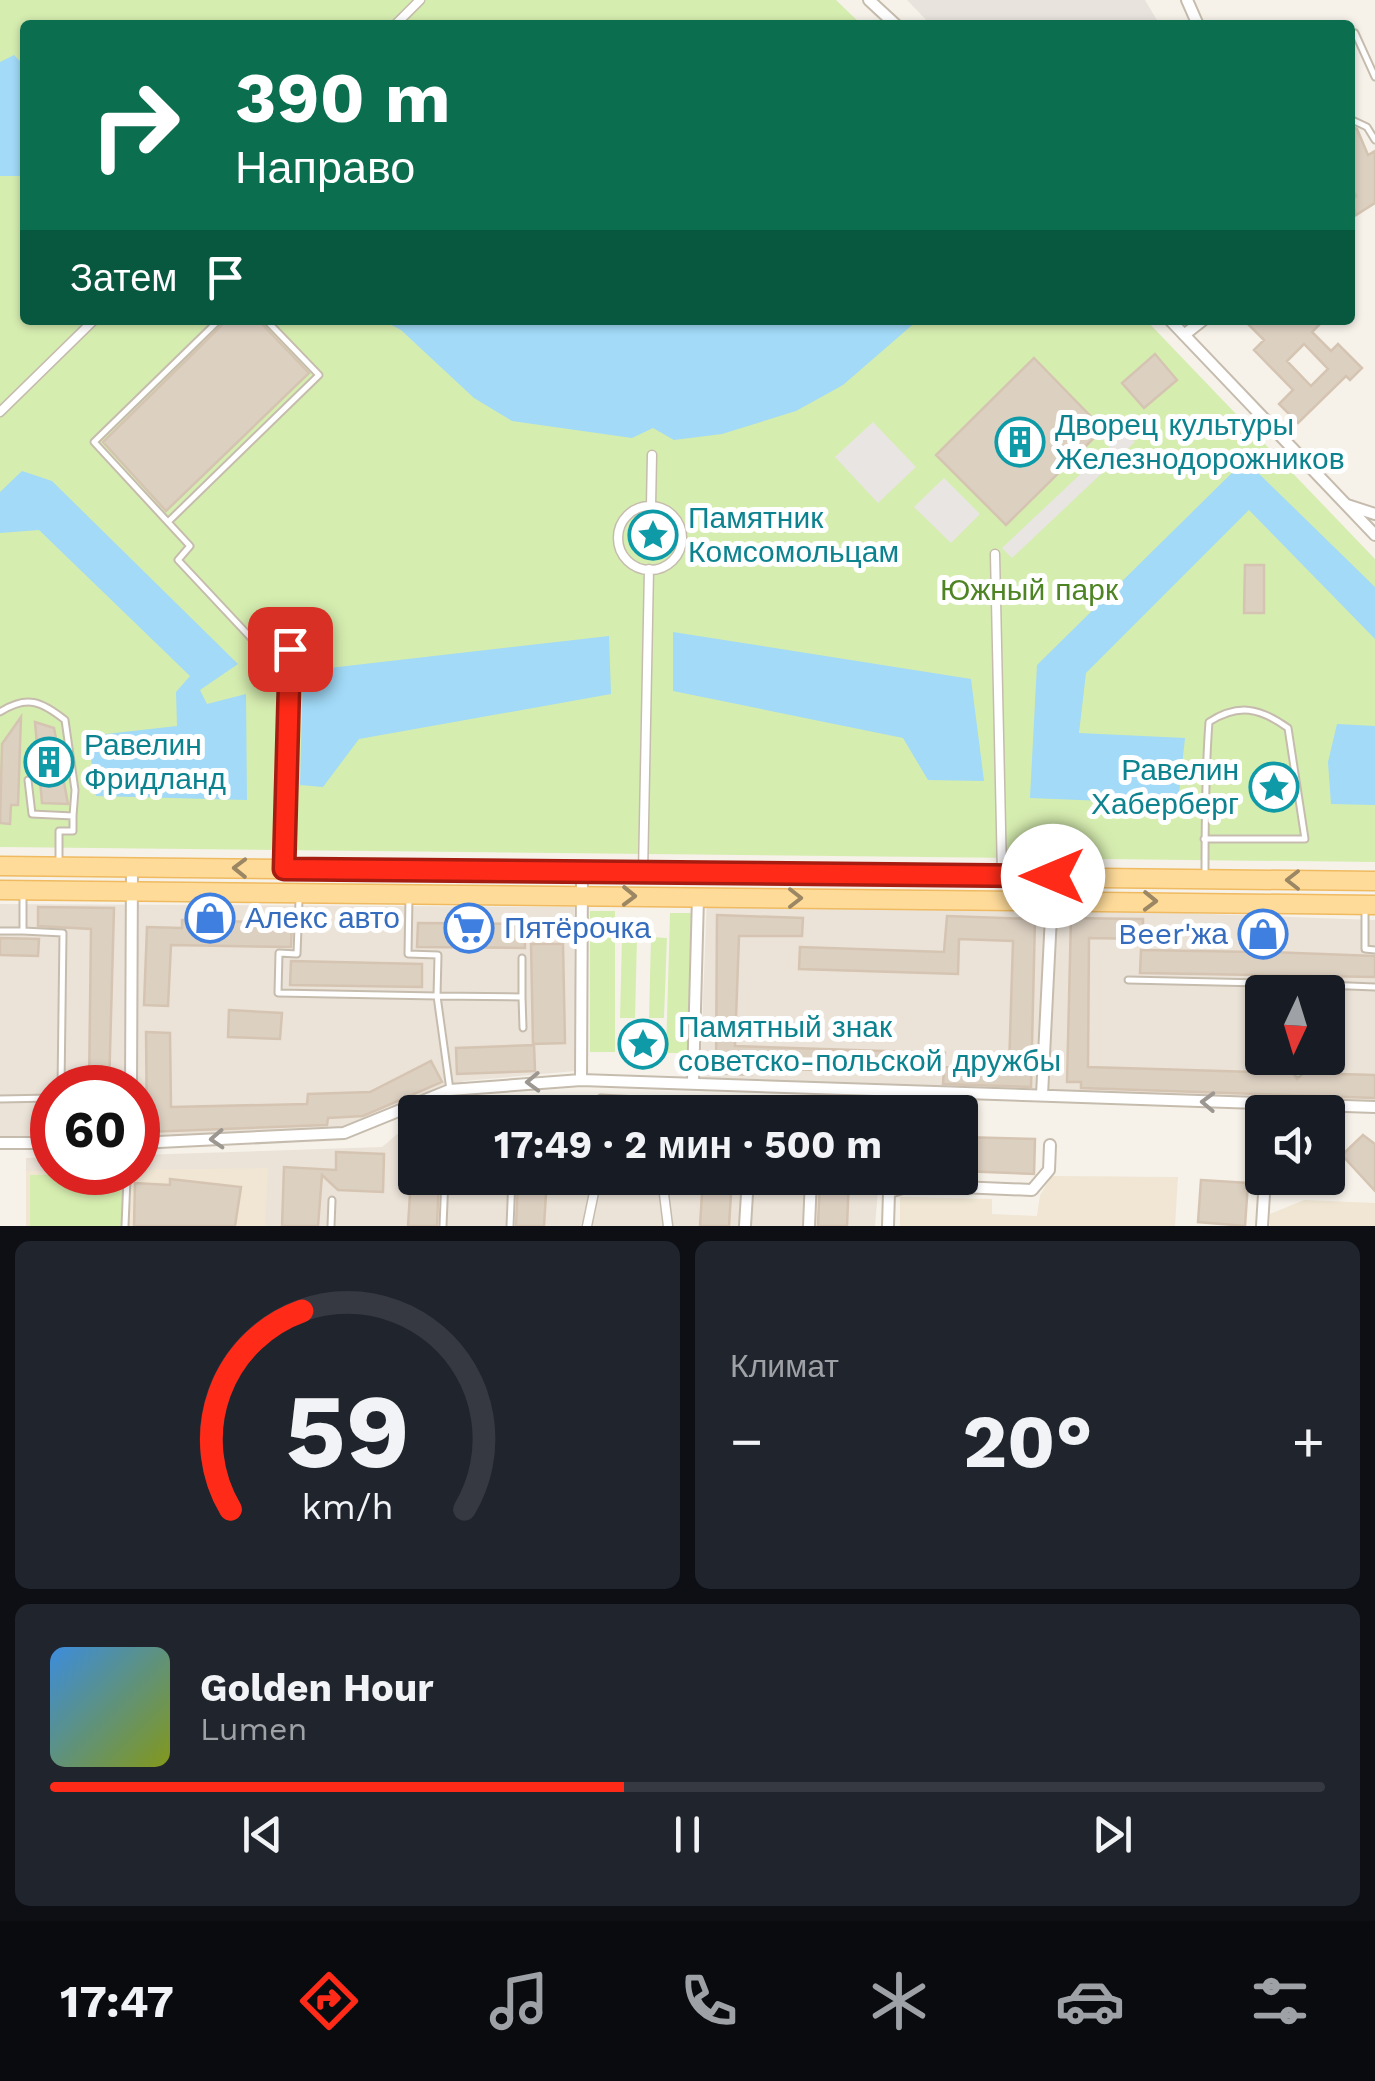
<!DOCTYPE html>
<html lang="ru">
<meta charset="utf-8">
<style>
body{margin:0;font-family:"Work Sans",sans-serif;background:#20242c;color:#f1f3f6;height:100vh;display:flex;flex-direction:column;font-size:38px;white-space:nowrap}
*{box-sizing:border-box;margin:0}
p{font-size:32px;color:#9ea1a6}
.icon{flex:none;width:55px;height:55px;fill:none;stroke:currentColor;stroke-width:2;stroke-linecap:round;stroke-linejoin:round}
.map{position:relative;height:1226px;overflow:hidden}
.drawer{display:flex;flex-direction:column;gap:15px;padding:15px;background:#0d0f14;flex:1}
.drawer>*{flex:none}
.guide{position:absolute;left:20px;top:20px;width:1335px;height:305px;border-radius:10px;box-shadow:0 2px 8px #0004;background:#0b6e4f;color:#fff;overflow:hidden}
.needle{width:65px;rotate:184deg}
.fabs{position:absolute;left:1245px;top:975px;display:grid;gap:20px}
.fabs a{display:grid;place-items:center;width:100px;height:100px;border-radius:10px;background:#171b24;box-shadow:0 2px 8px #0004;font-size:50px}
.speed{position:absolute;left:30px;top:1065px;display:flex;gap:20px;font-size:50px;font-weight:700;text-align:center}
.speed>*{display:grid;place-content:center;width:130px;height:130px;border-radius:50%;background:#171b24;box-shadow:0 2px 8px #0004;line-height:1}
.speed .limit{border:15px solid #d22;background:#fff;color:#111}
.pin{position:absolute;display:grid;place-items:center;width:85px;height:85px;color:#fff;margin:-42px;border-radius:20px;box-shadow:0 5px 15px #0006}
.me{position:absolute;width:110px;margin:-55px;rotate:270deg;stroke-linejoin:round;filter:drop-shadow(0 0 8px #0008)}
.turn{display:flex;align-items:center;gap:35px;height:210px;padding:0 50px;font-size:45px}
.turn .icon{width:130px;height:130px;stroke-width:2.5}
.turn b{display:block;font-size:70px;line-height:85px}
.then{display:flex;align-items:center;height:95px;padding:0 50px;background:#0003;gap:20px;font-size:38px}
.big{font-size:75px;font-weight:700;line-height:1.1}
.drawer .card{flex:1;display:flex;flex-direction:column;justify-content:center;gap:15px;min-width:0;padding:0 35px;border-radius:15px;background:#20242c}
.drawer .dial{align-items:center;gap:0}
.dial svg{height:260px;overflow:visible;fill:none;stroke:#363941;stroke-width:7;stroke-linecap:round;text-anchor:middle}
.dial text{fill:#f1f3f6;stroke:none}
.song{display:flex;align-items:center;gap:30px}
.cover{width:120px;height:120px;border-radius:15px;background:linear-gradient(135deg,hsl(210 70% 55%),hsl(70 70% 35%))}
.played{height:10px;border-radius:5px;background:linear-gradient(90deg,#ff2b18 45%,#363941 45%)}
.keys{display:flex;justify-content:space-around;direction:ltr}
.heat{display:flex;justify-content:space-between;align-items:center;font-size:55px;direction:ltr}
.drawer .tiles{flex:1;display:grid;gap:15px;grid-template-columns:1fr 1fr}
.card:last-child{grid-column:span 2}
.trip{position:absolute;left:398px;top:1095px;width:580px;height:100px;border-radius:10px;background:#171b24;box-shadow:0 2px 8px #0004;font-weight:700;line-height:100px;text-align:center}
.menu{display:flex;height:160px;justify-content:space-around;align-items:center;background:#090b0e;color:#9ea1a6}
.menu .icon{width:70px;height:70px}
.menu .current{color:#ff2b18}
.menu b{font-size:45px;color:#f1f3f6}
.map>svg:first-child{display:block}
.residential{fill:#ebe3d8;fill-rule:evenodd}
.industrial{fill:#e9e3de}
.education{fill:#f0e6d3}
.green{fill:#d6edb0}
.parking{fill:#e8e5e2}
.water{fill:#a2daf7}
.building{fill:#dcd0c1;stroke:#d5c4b1;stroke-width:2.5;fill-rule:evenodd}
.lines{fill:none;stroke-linecap:round;stroke-linejoin:round}
.service-casing{stroke:#c6bcae;stroke-width:9}
.pedestrian-casing{stroke:#c6bcae;stroke-width:11}
.minor-casing{stroke:#c6bcae;stroke-width:14}
.primary-casing{stroke:#efba60;stroke-width:21}
.service{stroke:#fff;stroke-width:5}
.pedestrian{stroke:#fff;stroke-width:8}
.minor{stroke:#fff;stroke-width:10}
.primary{stroke:#ffdb9a;stroke-width:18}
.oneway{stroke:#9c8764}
.oneway2{stroke:#9c9791}
.route-casing{stroke:#a61c10;stroke-width:25}
.route{stroke:#ff2b18;stroke-width:18}
.labels{text-anchor:middle;stroke-width:10;stroke-linejoin:round;paint-order:stroke}
.culture-label{font-size:30px;fill:#0d838f;stroke:#fff;text-anchor:start}
.park-label{font-size:30px;fill:#4f8424;stroke:#fff}
.shop-label{font-size:30px;fill:#366cbe;stroke:#fff;text-anchor:start}
</style>
<div class="map">
<svg width="1375" height="1226" viewBox="0 0 1375 1226">
<rect width="100%" height="100%" fill="#f6f2ea"/>
<!-- residential -->
<path class="residential" d="M 707,896 L 1375,920 L 1375,1106 L 700,1078 ZM 1262,992 L 1328,992 L 1328,1058 L 1262,1058 Z
M 0,904 L 574,907 L 576,1071 L 464,1081 L 357,1131 L 138,1137 L 138,1088 L 52,1088 L 52,1139 L 0,1140 Z
M 884,1103 L 884,1112 L 423,1112 L 424,1111 Z
M 415,1119 L 415,1178 L 879,1178 L 875,1226 L 26,1226 L 26,1158 L 52,1157 L 52,1172 L 138,1172 L 138,1155 L 382,1147 Z"/>
<!-- industrial -->
<path class="industrial" d="M 907,0 L 1145,0 L 1160,25 L 931,25 Z"/>
<!-- education -->
<path class="education" d="M 268,1168 L 265,1226 L 26,1226 L 26,1171 Z
M 1052,1176 L 1178,1177 L 1175,1226 L 900,1226 L 900,1197 L 992,1199 L 992,1214 L 1037,1216 L 1040,1195 Z
M 1304,1200 L 1375,1203 L 1375,1226 L 1270,1226 L 1270,1214 Z"/>
<!-- green -->
<path class="green" d="M 0,0 L 836,0 L 862,25 L 25,25 L 25,320 L 1146,320 L 1375,559 L 1375,862 L 0,847 Z
M 590,911 L 615,911 L 615,1052 L 590,1052 Z
M 670,913 L 694,913 L 690,1053 L 666,1053 Z
M 651,937 L 667,938 L 664,1018 L 649,1018 Z
M 622,938 L 637,938 L 635,1018 L 620,1018 Z
M 124,1173 L 122,1226 L 30,1226 L 30,1175 Z"/>
<!-- parking -->
<path class="parking" d="M 873,422 L 916,467 L 878,503 L 835,457 Z
M 1125,432 L 1135,442 L 1012,558 L 1002,548 Z
M 944,478 L 980,514 L 951,543 L 914,507 Z"/>
<!-- water -->
<path class="water" d="M 14,55 L 25,66 L 25,176 L 0,176 L 0,62 Z
M 382,320 L 918,320 L 843,385 L 796,411 L 722,434 L 674,440 L 653,428 L 632,438 L 512,421 L 474,398 L 401,330 Z
M 1245,460 L 1375,587 L 1375,639 L 1249,510 L 1086,673 L 1079,733 L 1185,738 L 1178,804 L 1030,798 L 1037,665 Z
M 22,471 L 52,481 L 238,664 L 200,690 L 207,704 L 246,694 L 247,800 L 96,796 L 88,736 L 177,726 L 176,692 L 190,676 L 39,530 L 0,533 L 0,492 Z
M 673,632 L 971,679 L 984,781 L 928,780 L 903,738 L 673,691 Z
M 609,636 L 611,694 L 359,739 L 323,787 L 300,785 L 303,671 Z
M 1337,724 L 1375,726 L 1375,805 L 1331,804 L 1328,762 Z"/>
<!-- building -->
<path class="building" d="M 1350,126 L 1357,129 L 1368,155 L 1375,151 L 1375,203 L 1356,215 L 1351,201 L 1356,196 L 1350,184 Z
M 227,320 L 258,320 L 309,373 L 166,511 L 103,442 Z
M 1244,320 L 1324,320 L 1312,332 L 1331,351 L 1338,344 L 1362,368 L 1350,380 L 1346,376 L 1298,423 L 1279,404 L 1293,390 L 1254,350 L 1264,340 ZM 1304,344 L 1328,369 L 1311,386 L 1287,361 Z
M 1155,354 L 1177,380 L 1144,408 L 1122,383 Z
M 1034,358 L 1103,429 L 1006,525 L 936,455 Z
M 1245,565 L 1264,565 L 1264,613 L 1244,613 Z
M 21,717 L 18,805 L 11,805 L 10,824 L 0,823 L 2,744 Z
M 35,722 L 54,728 L 68,804 L 42,803 Z
M 38,907 L 114,908 L 109,1088 L 89,1088 L 91,929 L 38,926 Z
M 717,915 L 803,918 L 802,936 L 739,936 L 735,1046 L 945,1053 L 944,1067 L 1009,1069 L 1013,941 L 959,939 L 958,974 L 799,969 L 800,947 L 944,952 L 947,916 L 1035,919 L 1031,1087 L 943,1084 L 944,1068 L 943,1074 L 750,1068 L 751,1075 L 716,1073 Z
M 1071,918 L 1143,919 L 1143,939 L 1089,938 L 1088,1067 L 1292,1073 L 1297,1079 L 1304,1073 L 1375,1075 L 1375,1098 L 1081,1088 L 1081,1082 L 1067,1082 Z
M 182,920 L 292,923 L 291,947 L 171,945 L 168,1006 L 144,1005 L 147,927 L 182,928 Z
M 418,923 L 525,924 L 525,948 L 417,947 Z
M 1257,927 L 1270,928 L 1270,952 L 1375,956 L 1375,977 L 1140,973 L 1141,950 L 1256,952 Z
M 0,938 L 39,939 L 38,956 L 0,955 Z
M 531,944 L 563,944 L 565,1043 L 533,1044 Z
M 291,961 L 422,964 L 422,987 L 290,985 Z
M 229,1010 L 282,1013 L 280,1039 L 228,1037 Z
M 146,1032 L 170,1033 L 171,1107 L 307,1104 L 308,1094 L 370,1092 L 431,1061 L 442,1082 L 363,1116 L 328,1118 L 327,1125 L 147,1132 Z
M 534,1045 L 535,1071 L 457,1074 L 456,1048 Z
M 1363,1135 L 1375,1144 L 1375,1191 L 1342,1155 Z
M 960,1137 L 1035,1139 L 1034,1174 L 960,1171 Z
M 336,1152 L 384,1154 L 383,1192 L 338,1190 L 322,1175 L 318,1226 L 282,1226 L 284,1167 L 336,1170 Z
M 411,1178 L 439,1178 L 437,1226 L 408,1226 Z
M 518,1178 L 547,1178 L 544,1226 L 516,1226 Z
M 703,1178 L 732,1178 L 729,1226 L 700,1226 Z
M 820,1178 L 849,1178 L 847,1226 L 818,1226 Z
M 170,1179 L 241,1187 L 235,1226 L 134,1226 L 135,1183 L 170,1185 Z
M 1201,1180 L 1248,1183 L 1245,1226 L 1198,1222 Z"/>
<g class="lines">
<!-- service casing -->
<g class="service-casing">
<path id="service" d="M 1350,35 L 1355,33 L 1375,77
M 1350,119 L 1367,127 L 1375,140
M 219,320 L 94,442 L 190,546 L 178,560 L 252,639 L 291,649 L 284,866
M 169,521 L 319,375 L 266,320
M 0,712 C 27,695 41,701 65,720 L 75,790 L 73,816
M 28,780 L 32,814 L 73,816 L 73,831 L 59,831 L 59,863
M 1204,839 L 1305,839 L 1288,728 C 1260,708 1239,703 1209,722 C 1205,774 1205,824 1205,875
M 299,900 L 297,954 L 279,953 L 278,993 L 437,996 L 438,955 L 408,954 L 409,897
M 1365,911 L 1365,949 L 1375,950
M 0,931 L 23,931 L 23,893
M 23,931 L 63,933 L 61,1088
M 1128,980 L 1299,984 L 1299,992
M 1299,984 L 1375,987
M 522,997 L 523,1028
M 1298,1073 L 1298,1058
M 450,1090 L 437,996 L 522,997 L 522,958
M 0,1099 L 52,1098
M 125,1226 L 127,1178
M 331,1226 L 332,1200
M 443,1226 L 445,1178
M 510,1226 L 512,1178"/>
</g>
<!-- pedestrian casing -->
<g class="pedestrian-casing">
<path id="pedestrian" d="M 395,25 L 420,0
M 0,412 L 94,320
M 651,506 L 652,455
M618 538a32 32 0 1 1 64 0a32 32 0 1 1-64 0Z
M 995,554 L 1002,874
M 643,874 L 649,569
M 601,1099 L 657,1102
M 662,1178 L 668,1226
M 587,1226 L 597,1178"/>
</g>
<!-- minor casing -->
<g class="minor-casing">
<path id="minor" d="M 869,0 L 896,25
M 1187,0 L 1198,25
M 1170,320 L 1375,535
M 1184,335 L 1203,320
M 1347,505 L 1375,514
M 581,1080 L 582,872
M 693,1082 L 698,897
M 131,1088 L 132,867
M 1042,1095 L 1053,876
M 0,1143 L 52,1143
M 138,1143 L 344,1133 L 450,1090 L 581,1080 L 1375,1107
M 745,1226 L 748,1178
M 809,1226 L 811,1178
M 888,1226 L 889,1192 L 913,1185 L 1032,1190 L 1049,1170 L 1050,1145
M 1262,1226 L 1265,1178"/>
</g>
<!-- primary casing -->
<g class="primary-casing">
<path id="primary" d="M 0,866 L 1375,881
M 0,890 L 1375,905"/>
</g>
<!-- service -->
<use href="#service" class="service"/>
<!-- pedestrian -->
<use href="#pedestrian" class="pedestrian"/>
<!-- minor -->
<use href="#minor" class="minor"/>
<!-- primary -->
<use href="#primary" class="primary"/>
</g>
<!-- one-way arrows -->
<defs><path id="oneway-chevron" d="M-2-3.5L2.5 0L-2 3.5" fill="none" stroke-width="1.6" stroke-linecap="round" stroke-linejoin="round" transform="scale(2.5)"/></defs>
<g class="oneway">
<use href="#oneway-chevron" transform="translate(240 868) rotate(-179)"/>
<use href="#oneway-chevron" transform="translate(1293 880) rotate(-180)"/>
<use href="#oneway-chevron" transform="translate(629 896) rotate(1)"/>
<use href="#oneway-chevron" transform="translate(795 898)"/>
<use href="#oneway-chevron" transform="translate(1150 901) rotate(1)"/>
</g>
<g class="oneway2">
<use href="#oneway-chevron" transform="translate(533 1082) rotate(178)"/>
<use href="#oneway-chevron" transform="translate(1208 1102) rotate(-178)"/>
<use href="#oneway-chevron" transform="translate(217 1139) rotate(177)"/>
</g>
<g class="lines">
<!-- route casing -->
<g class="route-casing">
<path id="route" d="M 290,649 L 284,869 L 1053,876"/>
</g>
<!-- route -->
<use href="#route" class="route"/>
</g>
<!-- icons -->
<defs>
<g id="building-ring" transform="scale(2.5)"><circle r="9.5" fill="#fff" stroke="#0f9aa8" stroke-width="1.5"/><path d="M-4-6H4V6H1V3H-1V6H-4ZM-2.5-4.3h1.7v1.8h-1.7ZM.8-4.3h1.7v1.8H.8ZM-2.5-1h1.7V.8h-1.7ZM.8-1h1.7V.8H.8Z" fill="#0f9aa8"/></g>
<g id="sight-ring" transform="scale(2.5)"><circle r="9.5" fill="#fff" stroke="#0f9aa8" stroke-width="1.5"/><path d="M0-6L1.8-2.2L6-1.7L2.9 1.2L3.7 5.4L0 3.3L-3.7 5.4L-2.9 1.2L-6-1.7L-1.8-2.2Z" fill="#0f9aa8"/></g>
<g id="shop-ring" transform="scale(2.5)"><circle r="9.5" fill="#fff" stroke="#3f7fe0" stroke-width="1.5"/><path d="M-5-2.5h2.3a2.7 3.5 0 0 1 5.4 0H5L5.5 6h-11ZM-1.5-2.5h3a1.5 2.3 0 0 0-3 0Z" fill="#3f7fe0"/></g>
<g id="supermarket-ring" transform="scale(2.5)"><circle r="9.5" fill="#fff" stroke="#3f7fe0" stroke-width="1.5"/><path d="M-6-5.5h2.5l.6 2H6L4.5 2H-2.5L-4.4-4H-6ZM-1.5 3.2a1.3 1.3 0 1 0 .1 0ZM3 3.2a1.3 1.3 0 1 0 .1 0Z" fill="#3f7fe0"/></g>
</defs>
<g fill-rule="evenodd">
<use href="#building-ring" x="1020" y="442"/>
<use href="#sight-ring" x="653" y="535"/>
<use href="#building-ring" x="49" y="762"/>
<use href="#sight-ring" x="1274" y="787"/>
<use href="#shop-ring" x="210" y="918"/>
<use href="#supermarket-ring" x="469" y="928"/>
<use href="#shop-ring" x="1263" y="934"/>
<use href="#sight-ring" x="643" y="1044"/>
</g>
<g class="labels">
<!-- culture labels -->
<g class="culture-label">
<text x="1055" y="435">Дворец культуры<tspan x="1055" dy="34">Железнодорожников</tspan></text>
<text x="688" y="528">Памятник<tspan x="688" dy="34">Комсомольцам</tspan></text>
<text x="84" y="755">Равелин<tspan x="84" dy="34">Фридланд</tspan></text>
<text x="1239" y="780" text-anchor="end">Равелин<tspan x="1239" dy="34">Хаберберг</tspan></text>
<text x="678" y="1037">Памятный знак<tspan x="678" dy="34">советско-польской дружбы</tspan></text>
</g>
<!-- park labels -->
<g class="park-label">
<text x="1029" y="600">Южный парк</text>
</g>
<!-- shop labels -->
<g class="shop-label">
<text x="245" y="928">Алекс авто</text>
<text x="504" y="938">Пятёрочка</text>
<text x="1228" y="944" text-anchor="end">Beer'жа</text>
</g>
</g>
</svg>
<div class="fabs">
<a><svg class="needle" viewBox="-14 -14 28 28"><path d="M0-13l5 13h-10z" fill="#e53935"/><path d="M0 13l5-13h-10z" fill="#9ea1a6"/></svg></a>
<a><svg class="icon" aria-label="sound" viewBox="0 0 24 24"><path d="M4 9h4l5-4v14l-5-4H4zM17 9q2 3 0 6"/></svg></a>
</div>
<div class="speed"><div class="limit">60</div></div>
<div class="pin" style="left:290px;top:649px;background:#d93025"><svg class="icon" aria-label="arrive" viewBox="0 0 24 24"><path d="M6 21V4h12l-3 4 3 4H6"/></svg></div>
<svg class="me" style="left:1053px;top:876px" viewBox="-20 -20 40 40"><circle r="19" fill="#fff"/><path d="M0-13L10 11 0 6-10 11z" fill="#ff2b18"/></svg>
<div class="trip">17:49 · 2 мин · 500 m</div>
<div class="guide">
<div class="turn"><svg class="icon" aria-label="right" viewBox="0 0 24 24"><path d="M7 20v-9h11M14 6l5 5-5 5"/></svg><div><b>390 m</b>Направо</div></div>
<div class="then">Затем<svg class="icon" aria-label="arrive" viewBox="0 0 24 24"><path d="M6 21V4h12l-3 4 3 4H6"/></svg></div>
</div>
</div>
<section class="drawer">
<div class="tiles">
<div class="card dial"><svg viewBox="0 0 100 80">
<path d="M14 69A42 42 0 1 1 86 69"/>
<path d="M14 69A42 42 0 0 1 36 8" stroke="#ff2b18"/>
<text x="50" y="56" font-size="32" font-weight="700">59</text>
<text x="50" y="72" font-size="11">km/h</text>
</svg></div>
<div class="card"><p>Климат</p>
<div class="heat"><a>−</a><b class="big">20°</b><a>+</a></div>
</div>
<div class="card">
<div class="song"><i class="cover"></i><div><b>Golden Hour</b><p>Lumen</p></div></div>
<div class="played"></div>
<div class="keys"><svg class="icon" aria-label="previous" viewBox="0 0 24 24"><path d="M18 5L8 12l10 7zM5 5v14"/></svg><svg class="icon" aria-label="pause" viewBox="0 0 24 24"><path d="M8 5v14M16 5v14"/></svg><svg class="icon" aria-label="next" viewBox="0 0 24 24"><path d="M6 5l10 7-10 7zM19 5v14"/></svg></div>
</div>
</div>
</section>
<nav class="menu">
<b>17:47</b>
<svg class="icon current" aria-label="directions" viewBox="0 0 24 24"><path d="M12 3l9 9-9 9-9-9zM9 14v-3h6M13 9l2 2-2 2"/></svg>
<svg class="icon" aria-label="music" viewBox="0 0 24 24"><path d="M9 18V5l10-2v13"/><circle cx="6" cy="18" r="3"/><circle cx="16" cy="16" r="3"/></svg>
<svg class="icon" aria-label="phone" viewBox="0 0 24 24"><path d="M5 4h4l2 5-3 2q2 4 5 5l2-3 5 2v4C11 20 4 13 5 4z"/></svg>
<svg class="icon" aria-label="climate" viewBox="0 0 24 24"><path d="M12 3v18M4 7l16 10M4 17L20 7"/></svg>
<svg class="icon" aria-label="car" viewBox="0 0 24 24"><path d="M5 17H2v-5l4-1 3-4h7l3 4 3 1v5h-3M9 17h6M6 11h13"/><circle cx="7" cy="17" r="2"/><circle cx="17" cy="17" r="2"/></svg>
<svg class="icon" aria-label="filters" viewBox="0 0 24 24"><path d="M4 7h16M4 17h16"/><circle cx="9" cy="7" r="2"/><circle cx="15" cy="17" r="2"/></svg>
</nav>
